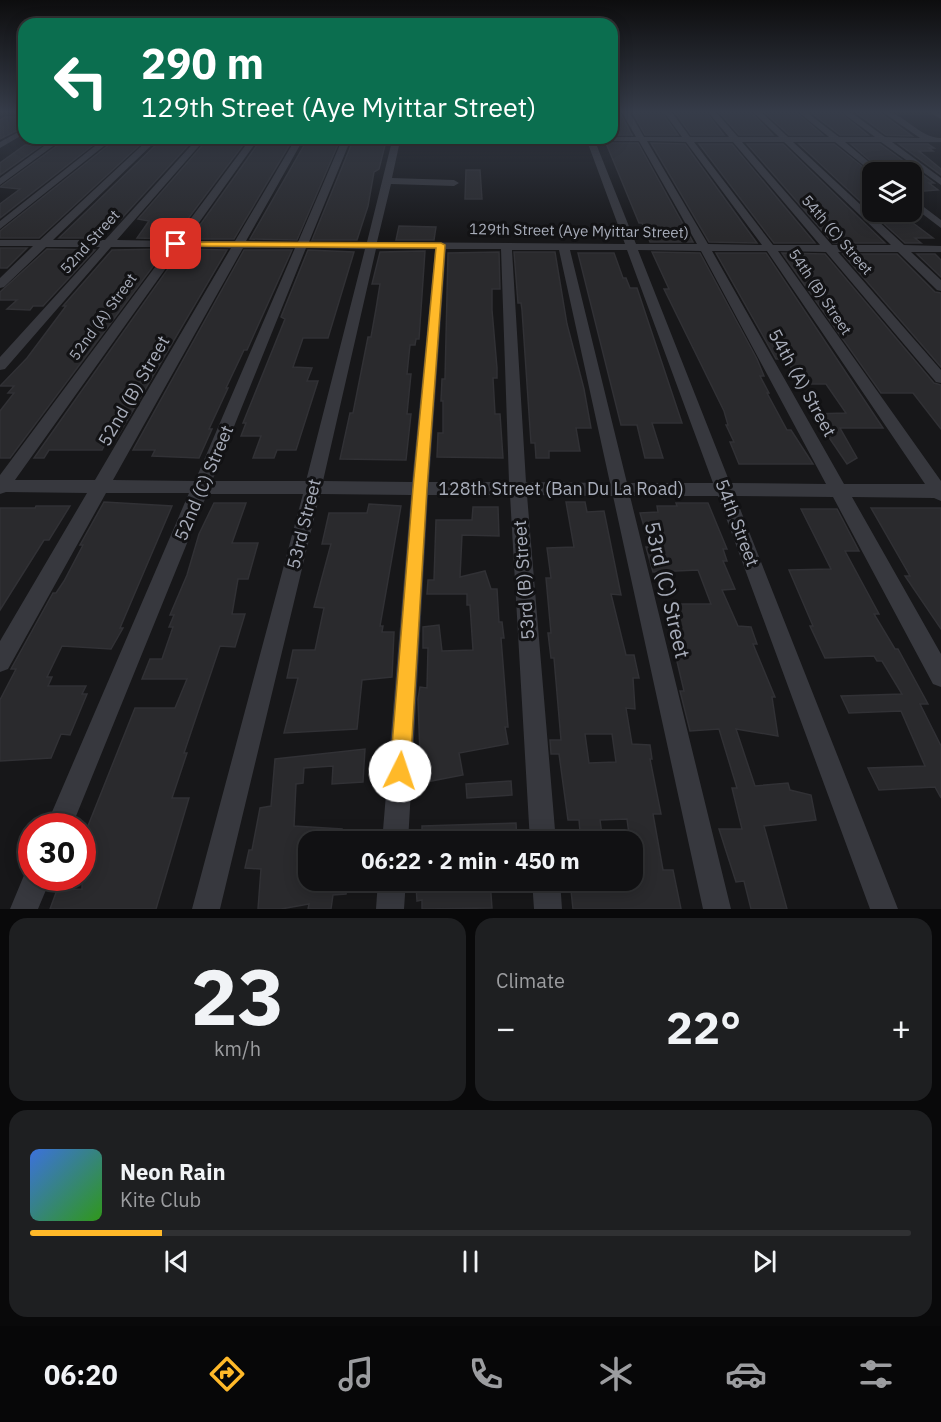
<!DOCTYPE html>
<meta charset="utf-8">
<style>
body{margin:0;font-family:"IBM Plex Sans",sans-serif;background:#1e1f21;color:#f1f3f6;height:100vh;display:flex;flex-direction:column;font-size:22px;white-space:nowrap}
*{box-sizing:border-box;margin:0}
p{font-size:20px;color:#9c9da0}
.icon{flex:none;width:33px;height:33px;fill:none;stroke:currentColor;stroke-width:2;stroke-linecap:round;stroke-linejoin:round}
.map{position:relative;height:909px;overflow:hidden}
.details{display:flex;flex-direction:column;gap:9px;padding:9px;background:#09090a;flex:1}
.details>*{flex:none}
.guide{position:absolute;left:18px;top:18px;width:600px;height:126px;border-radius:18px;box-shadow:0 3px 15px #0003,0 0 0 2px #303133;background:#0b6e4f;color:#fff;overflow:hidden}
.buttons{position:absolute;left:862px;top:162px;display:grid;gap:12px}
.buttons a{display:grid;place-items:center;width:60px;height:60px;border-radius:12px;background:#111113;box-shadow:0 3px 15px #0003,0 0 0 2px #303133;font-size:30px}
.speed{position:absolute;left:18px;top:813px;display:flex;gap:12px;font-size:30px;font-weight:700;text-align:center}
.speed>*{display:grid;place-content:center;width:78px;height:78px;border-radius:50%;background:#111113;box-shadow:0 3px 15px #0003,0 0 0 2px #303133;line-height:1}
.speed .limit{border:9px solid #d22;background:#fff;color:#111}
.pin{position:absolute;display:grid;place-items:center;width:51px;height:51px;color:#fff;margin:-26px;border-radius:12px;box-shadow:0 3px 9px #0006}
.me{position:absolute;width:66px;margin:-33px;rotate:4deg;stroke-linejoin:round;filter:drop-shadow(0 0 4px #0008)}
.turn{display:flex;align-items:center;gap:21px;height:126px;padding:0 24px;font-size:27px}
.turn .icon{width:78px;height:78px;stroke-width:2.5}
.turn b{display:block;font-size:42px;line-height:51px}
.big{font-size:45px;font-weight:700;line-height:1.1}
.details .tile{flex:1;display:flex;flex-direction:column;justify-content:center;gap:9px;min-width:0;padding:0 21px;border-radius:18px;background:#1e1f21}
.details .dial{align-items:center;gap:0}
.dial b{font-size:78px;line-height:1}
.song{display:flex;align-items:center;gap:18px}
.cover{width:72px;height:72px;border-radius:9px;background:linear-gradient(135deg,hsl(220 70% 55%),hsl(110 70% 35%))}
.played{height:6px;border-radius:3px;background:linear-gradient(90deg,#ffb929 15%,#303133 15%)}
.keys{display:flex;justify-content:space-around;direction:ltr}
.heat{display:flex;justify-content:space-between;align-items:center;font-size:33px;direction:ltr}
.details .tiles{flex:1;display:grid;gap:9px;grid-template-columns:1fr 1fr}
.tile:last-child{grid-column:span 2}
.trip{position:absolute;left:298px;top:831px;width:345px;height:60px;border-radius:18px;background:#111113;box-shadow:0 3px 15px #0003,0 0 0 2px #303133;font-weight:700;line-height:60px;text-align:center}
.tab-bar{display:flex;height:96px;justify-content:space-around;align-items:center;background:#070708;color:#9c9da0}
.tab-bar .icon{width:42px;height:42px}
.tab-bar .selected{color:#ffb929}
.tab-bar b{font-size:27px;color:#f1f3f6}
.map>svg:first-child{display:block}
.building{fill:#2a2a2d;stroke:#313135;stroke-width:1.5;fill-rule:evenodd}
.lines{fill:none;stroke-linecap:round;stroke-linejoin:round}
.minor{fill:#37383e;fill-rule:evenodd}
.route{fill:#ffb929;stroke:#a6781b;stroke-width:1.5}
.labels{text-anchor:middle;stroke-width:6;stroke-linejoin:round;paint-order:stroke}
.far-street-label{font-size:15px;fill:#a8adba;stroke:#121214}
.street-label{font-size:18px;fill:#a8adba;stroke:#121214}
.near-street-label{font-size:21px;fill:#a8adba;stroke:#121214}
</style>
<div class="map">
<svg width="941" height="909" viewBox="0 0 941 909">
<rect width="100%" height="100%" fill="#171719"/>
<!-- building -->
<path class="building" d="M 612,111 L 619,111 L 632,135 L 612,135 Z
M 632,111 L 661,111 L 678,135 L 645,135 Z
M 674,111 L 705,111 L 724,135 L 691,135 Z
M 718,111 L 750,111 L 773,135 L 739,135 Z
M 763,111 L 795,111 L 823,135 L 789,135 Z
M 809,111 L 838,111 L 868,135 L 840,135 Z
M 854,111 L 879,112 L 912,136 L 886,135 Z
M 5,117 L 24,117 L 24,127 L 0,139 L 0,120 Z
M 115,140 L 144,141 L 39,238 L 0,238 L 0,231 Z
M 184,140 L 193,140 L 121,219 L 111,219 L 93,238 L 59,238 L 160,141 Z
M 207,140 L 246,141 L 173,239 L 137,238 L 149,221 L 138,219 Z
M 260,141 L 275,141 L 273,145 L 290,144 L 234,239 L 190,239 Z
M 306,142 L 339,142 L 297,240 L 250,239 Z
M 352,143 L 385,145 L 379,169 L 374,172 L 368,206 L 357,240 L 312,240 Z
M 606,143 L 638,143 L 693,242 L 650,242 L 642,223 L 639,223 Z
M 651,143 L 685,144 L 757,243 L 709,242 Z
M 699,144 L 732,144 L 815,243 L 774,243 Z
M 747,144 L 783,144 L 885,243 L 833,243 Z
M 799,144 L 834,144 L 873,175 L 873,213 Z
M 851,144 L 880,144 L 934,183 L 929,183 L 938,190 L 912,192 L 912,172 L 883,172 Z
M 899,144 L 928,144 L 934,148 L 929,148 L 933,151 L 919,151 L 941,169 L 941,175 Z
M 25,145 L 42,145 L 0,175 L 0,163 Z
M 58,145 L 93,145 L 0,218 L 0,204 L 20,189 L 0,187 Z
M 466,170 L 480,170 L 482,199 L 465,199 Z
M 880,220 L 909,220 L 933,238 L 915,238 L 921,243 L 905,243 Z
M 399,226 L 436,227 L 434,240 L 396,240 Z
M 0,248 L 27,248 L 7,268 L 0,268 Z
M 47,249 L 95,250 L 43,306 L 33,306 L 30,310 L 7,309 L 17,300 L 0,300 L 0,292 Z
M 166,249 L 10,458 L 0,458 L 0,411 L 14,393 L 8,393 L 14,386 L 0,386 L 27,358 L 66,306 L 63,306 L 112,250 Z
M 182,249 L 227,250 L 116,439 L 108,439 L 102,450 L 49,450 L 44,458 L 34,458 Z
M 244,250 L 292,250 L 247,350 L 244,350 L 226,388 L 228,388 L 209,429 L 212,429 L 199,458 L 152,456 L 155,450 L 133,450 Z
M 308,250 L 354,252 L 328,338 L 303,338 L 293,367 L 312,368 L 307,381 L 318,381 L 296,450 L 277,450 L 274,458 L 253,458 L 261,436 L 241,436 L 246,423 L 243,423 L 285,319 L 281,317 Z
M 425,251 L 419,339 L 416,339 L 415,345 L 410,345 L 407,374 L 411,374 L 407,414 L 411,414 L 406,460 L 340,459 L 350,413 L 353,413 L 368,337 L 371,337 L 376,309 L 380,284 L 372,284 L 380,252 Z
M 499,252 L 500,289 L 492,289 L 492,310 L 497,368 L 497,378 L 493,378 L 495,414 L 500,414 L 503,458 L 437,457 L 438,433 L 443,433 L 443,401 L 441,401 L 442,379 L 445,379 L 448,253 Z
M 514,252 L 555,252 L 567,324 L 584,389 L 591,428 L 576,428 L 580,451 L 549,451 L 549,458 L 536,458 L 535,443 L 531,443 L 522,310 L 521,303 L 518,303 Z
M 652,252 L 700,253 L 757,359 L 764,376 L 760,376 L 769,393 L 767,393 L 787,430 L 791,430 L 813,464 L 739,464 L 730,442 L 734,442 L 726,425 L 728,425 L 724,411 L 664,289 L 669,289 Z
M 578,253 L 614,253 L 623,278 L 626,278 L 630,288 L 637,288 L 682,423 L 652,423 L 663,458 L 645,458 L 637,425 L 621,425 Z
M 716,253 L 766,253 L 883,428 L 840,428 L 857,458 L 847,464 L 813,414 L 846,413 L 826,384 L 803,384 L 785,359 L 776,359 Z
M 782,253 L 825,254 L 934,383 L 941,385 L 941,429 L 913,393 L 881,393 Z
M 843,254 L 897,254 L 935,292 L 941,293 L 941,367 Z
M 917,254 L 935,254 L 941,260 L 941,277 Z
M 104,502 L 172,506 L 120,628 L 123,628 L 111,649 L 62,646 L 47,677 L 52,677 L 48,686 L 86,686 L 82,694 L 87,694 L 70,735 L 61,734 L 51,758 L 0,761 L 0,700 L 16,669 L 11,669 L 53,593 L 56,593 L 64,581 L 83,545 L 80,545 Z
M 566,502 L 585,502 L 587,512 L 604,511 L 621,595 L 611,594 L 626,655 L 634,655 L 639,678 L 633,678 L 635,709 L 626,708 L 632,744 L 650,745 L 652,759 L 650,759 L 661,814 L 653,814 L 663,870 L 673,870 L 681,909 L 573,909 L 570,881 L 633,880 L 633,842 L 630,842 L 627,819 L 600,820 L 603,842 L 581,842 L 579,820 L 568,820 L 559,754 L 551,754 L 550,740 L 561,740 L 554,658 L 551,658 L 548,633 L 551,633 L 546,578 L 551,578 L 547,548 L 574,547 ZM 585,734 L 612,734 L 616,762 L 589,763 Z
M 214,503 L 246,503 L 232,543 L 258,543 L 248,579 L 238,579 L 232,614 L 245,614 L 235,647 L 220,646 L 184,753 L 187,753 L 172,798 L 189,798 L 156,909 L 50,909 L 57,890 L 82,889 L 82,841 L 135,708 L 175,708 L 187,679 L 142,679 L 150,659 L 162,659 L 173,627 L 169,627 L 174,615 L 170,615 L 187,575 L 199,534 Z
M 676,503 L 708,503 L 727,549 L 723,549 L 727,561 L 723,561 L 735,589 L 722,590 L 738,626 L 751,627 L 757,644 L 753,644 L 775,697 L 772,697 L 778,736 L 736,729 L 755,786 L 788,783 L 790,790 L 811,795 L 816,820 L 764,826 L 787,909 L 751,909 L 744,881 L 736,882 L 719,829 L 742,829 L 732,788 L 737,788 L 719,729 L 690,731 L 680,691 L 684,691 L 675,653 L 681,653 L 674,624 L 671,624 L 666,604 L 711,604 L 698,570 L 653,572 L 646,547 L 650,547 L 640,513 L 658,512 L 657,506 L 677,506 Z
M 369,504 L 401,506 L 380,626 L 383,626 L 382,632 L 394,632 L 392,677 L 362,680 L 357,729 L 284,733 L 298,678 L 287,678 L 293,650 L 315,650 L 324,608 L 314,607 L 331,544 L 322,544 L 329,513 L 367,513 Z
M 36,506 L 70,506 L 49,540 L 44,540 L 0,610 L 0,508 L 35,508 Z
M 473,507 L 498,507 L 499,536 L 462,535 L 460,577 L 485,571 L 491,589 L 497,589 L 499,622 L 502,622 L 504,638 L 501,638 L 508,727 L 505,727 L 508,744 L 459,753 L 463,775 L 421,783 L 418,699 L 420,687 L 427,688 L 428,648 L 423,648 L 423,627 L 439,625 L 442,651 L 473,650 L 470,605 L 467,605 L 467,594 L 427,594 L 428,580 L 434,580 L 436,520 L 472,520 Z
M 871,508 L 941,508 L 941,629 L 905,576 L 910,576 Z
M 801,509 L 837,509 L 859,551 L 845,551 L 879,614 L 874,614 L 895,649 L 898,649 L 928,704 L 920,704 L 941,746 L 941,798 L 935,787 L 879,790 L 868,768 L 925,766 L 901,711 L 849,713 L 841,696 L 902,694 L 882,661 L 877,661 L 874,656 L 825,658 L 810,626 L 813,626 L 789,570 L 831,569 Z
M 365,749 L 363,782 L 332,784 L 333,766 L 304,768 L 303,783 L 296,784 L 294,826 L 342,829 L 340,842 L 309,842 L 309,880 L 348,880 L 346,894 L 333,895 L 331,909 L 308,909 L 309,904 L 281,909 L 258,909 L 261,869 L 245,868 L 249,850 L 252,850 L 260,808 L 271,806 L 275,759 Z
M 511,781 L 512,795 L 467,798 L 466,784 Z
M 516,823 L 517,841 L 422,842 L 422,826 Z
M 451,880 L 490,880 L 492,908 L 422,909 L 422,900 L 417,901 L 416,885 Z"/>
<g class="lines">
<!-- minor -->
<path class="minor" d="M 621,111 L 629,111 L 644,137 L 682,137 L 663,111 L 671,111 L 690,137 L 729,137 L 707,111 L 715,111 L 738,137 L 779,137 L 752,111 L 760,111 L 788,137 L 829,137 L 797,111 L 805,111 L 839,137 L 875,137 L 840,111 L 849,111 L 885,137 L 920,138 L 881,111 C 904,111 918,138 941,138 L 941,142 L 892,142 L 941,178 L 941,185 L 881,142 L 845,142 L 881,172 L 873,173 L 835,142 L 793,142 L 904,245 L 941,246 L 941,252 L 911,252 L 941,280 L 941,291 L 937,290 L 898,252 L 838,252 L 941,370 L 941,383 L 936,382 L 826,252 L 778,251 L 941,481 L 941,501 L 934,498 L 852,497 L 941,654 L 941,687 L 933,684 L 833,497 L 735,496 L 898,909 L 870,909 L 718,496 L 630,496 L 731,909 L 703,909 L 613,496 L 527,495 L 556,842 L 530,842 L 510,495 L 428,495 L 408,842 L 382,842 L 411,495 L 320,494 L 220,909 L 192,909 L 303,494 L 207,494 L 72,826 L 46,826 L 189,493 L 106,493 L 8,669 L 0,672 L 0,641 L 87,493 L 6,492 L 0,494 L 0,475 L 170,247 L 111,247 L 5,369 L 0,370 L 0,357 L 100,247 L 46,247 L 4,287 L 0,288 L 0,278 L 33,246 L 0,246 L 0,240 L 40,240 L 150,138 L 159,138 L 53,240 L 105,240 L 198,138 L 206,138 L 117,240 L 174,241 L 251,138 L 259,138 L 186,241 L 235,241 L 296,138 L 304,138 L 246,241 L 298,242 L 342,140 L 319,140 L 315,138 L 636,137 ZM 350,141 L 392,141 L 367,242 L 309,242 ZM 400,141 L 587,141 L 625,244 L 377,242 L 391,184 L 454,186 L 459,183 L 454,180 L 392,178 ZM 595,141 L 639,141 L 697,244 L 636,244 ZM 647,141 L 686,142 L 762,245 L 708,244 ZM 694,142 L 733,142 L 820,245 L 773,245 ZM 742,142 L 784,142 L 891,245 L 832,245 ZM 181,247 L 231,248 L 95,480 L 15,480 ZM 243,248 L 295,248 L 195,481 L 113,480 ZM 306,248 L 365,249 L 306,481 L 212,481 ZM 376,249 L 435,249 L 412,482 L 323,481 ZM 446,249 L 501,249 L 509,482 L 429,482 ZM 512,250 L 559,250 L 610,483 L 526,482 ZM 570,250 L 627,250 L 713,483 L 627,483 ZM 638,250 L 701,251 L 826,484 L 730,483 ZM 712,251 L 767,251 L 925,484 L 844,484 Z
M 927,111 L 936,111 L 941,114 L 941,119 Z
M 24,129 L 24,134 L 0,148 L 0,142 Z
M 55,138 L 64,138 L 0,185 L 0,178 Z
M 105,138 L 114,138 L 0,229 L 0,221 Z
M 912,198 L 941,220 L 941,228 L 912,206 Z
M 32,866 L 32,878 L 51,878 L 38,909 L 10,909 L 27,868 Z
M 378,880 L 406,880 L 404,909 L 376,909 Z
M 532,880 L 560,880 L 562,909 L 534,909 Z"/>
</g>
<!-- sky -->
<linearGradient id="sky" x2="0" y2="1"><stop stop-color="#0d0d0e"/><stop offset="0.47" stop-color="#363c49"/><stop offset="1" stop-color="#363c49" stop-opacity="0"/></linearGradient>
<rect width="941" height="238" fill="url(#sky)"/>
<!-- route -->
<path class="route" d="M 173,242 L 441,243 L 445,245 L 427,488 L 410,771 L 407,778 L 400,781 L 393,778 L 390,771 L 413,488 L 436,248 L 176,246 L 171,244 Z"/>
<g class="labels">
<!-- far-street labels -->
<g class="far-street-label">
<text transform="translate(579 231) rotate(1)" y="5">129th Street (Aye Myittar Street)</text>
<text transform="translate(837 235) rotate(49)" y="5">54th (C) Street</text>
<text transform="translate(90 242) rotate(-48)" y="5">52nd Street</text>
<text transform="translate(820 292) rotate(56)" y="5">54th (B) Street</text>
<text transform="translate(103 317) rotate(-54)" y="5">52nd (A) Street</text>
</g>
<!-- street labels -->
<g class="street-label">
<text transform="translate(802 383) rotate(61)" y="6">54th (A) Street</text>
<text transform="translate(134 391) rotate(-60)" y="6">52nd (B) Street</text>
<text transform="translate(204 483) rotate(-67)" y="6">52nd (C) Street</text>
<text x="561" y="495">128th Street (Ban Du La Road)</text>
<text transform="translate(737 523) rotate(69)" y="6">54th Street</text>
<text transform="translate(304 524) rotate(-76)" y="6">53rd Street</text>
<text transform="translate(524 580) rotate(-94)" y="6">53rd (B) Street</text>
</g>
<!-- near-street labels -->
<g class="near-street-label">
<text transform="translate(667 590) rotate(77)" y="7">53rd (C) Street</text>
</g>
</g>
</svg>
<div class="buttons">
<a><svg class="icon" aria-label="layers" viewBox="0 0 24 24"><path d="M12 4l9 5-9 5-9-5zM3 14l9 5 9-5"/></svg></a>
</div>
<div class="speed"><div class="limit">30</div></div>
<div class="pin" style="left:176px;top:244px;background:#d93025"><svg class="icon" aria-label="arrive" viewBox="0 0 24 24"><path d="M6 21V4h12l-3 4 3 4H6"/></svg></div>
<svg class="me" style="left:400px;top:771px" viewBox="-20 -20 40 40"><circle r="19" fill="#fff"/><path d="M0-13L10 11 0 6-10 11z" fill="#ffb929"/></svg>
<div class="trip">06:22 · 2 min · 450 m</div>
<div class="guide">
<div class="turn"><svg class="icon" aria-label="left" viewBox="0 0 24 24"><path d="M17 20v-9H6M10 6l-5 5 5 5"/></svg><div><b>290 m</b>129th Street (Aye Myittar Street)</div></div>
</div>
</div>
<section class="details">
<div class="tiles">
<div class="tile dial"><b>23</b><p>km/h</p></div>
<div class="tile"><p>Climate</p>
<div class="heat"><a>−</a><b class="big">22°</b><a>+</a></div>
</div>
<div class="tile">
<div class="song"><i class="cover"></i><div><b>Neon Rain</b><p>Kite Club</p></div></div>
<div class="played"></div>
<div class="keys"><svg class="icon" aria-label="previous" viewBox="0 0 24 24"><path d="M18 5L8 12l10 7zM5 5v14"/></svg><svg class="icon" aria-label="pause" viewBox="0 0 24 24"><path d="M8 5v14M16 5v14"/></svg><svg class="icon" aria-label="next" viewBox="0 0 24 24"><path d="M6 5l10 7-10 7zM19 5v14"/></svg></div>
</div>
</div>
</section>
<nav class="tab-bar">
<b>06:20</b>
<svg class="icon selected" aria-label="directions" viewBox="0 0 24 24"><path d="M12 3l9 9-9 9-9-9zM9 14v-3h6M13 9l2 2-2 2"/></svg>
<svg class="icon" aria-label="music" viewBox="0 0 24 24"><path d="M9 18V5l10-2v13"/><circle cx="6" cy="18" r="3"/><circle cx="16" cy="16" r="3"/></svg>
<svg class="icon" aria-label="phone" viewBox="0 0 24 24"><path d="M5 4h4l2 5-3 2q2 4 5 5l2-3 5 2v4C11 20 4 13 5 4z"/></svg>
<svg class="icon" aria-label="climate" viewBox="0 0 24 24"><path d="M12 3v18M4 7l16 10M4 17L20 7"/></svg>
<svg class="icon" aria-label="car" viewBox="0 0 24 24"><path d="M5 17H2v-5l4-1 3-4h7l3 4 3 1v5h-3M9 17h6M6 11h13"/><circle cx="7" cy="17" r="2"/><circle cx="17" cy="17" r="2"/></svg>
<svg class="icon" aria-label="filters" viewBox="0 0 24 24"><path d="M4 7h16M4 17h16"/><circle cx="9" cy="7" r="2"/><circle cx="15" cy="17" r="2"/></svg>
</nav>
